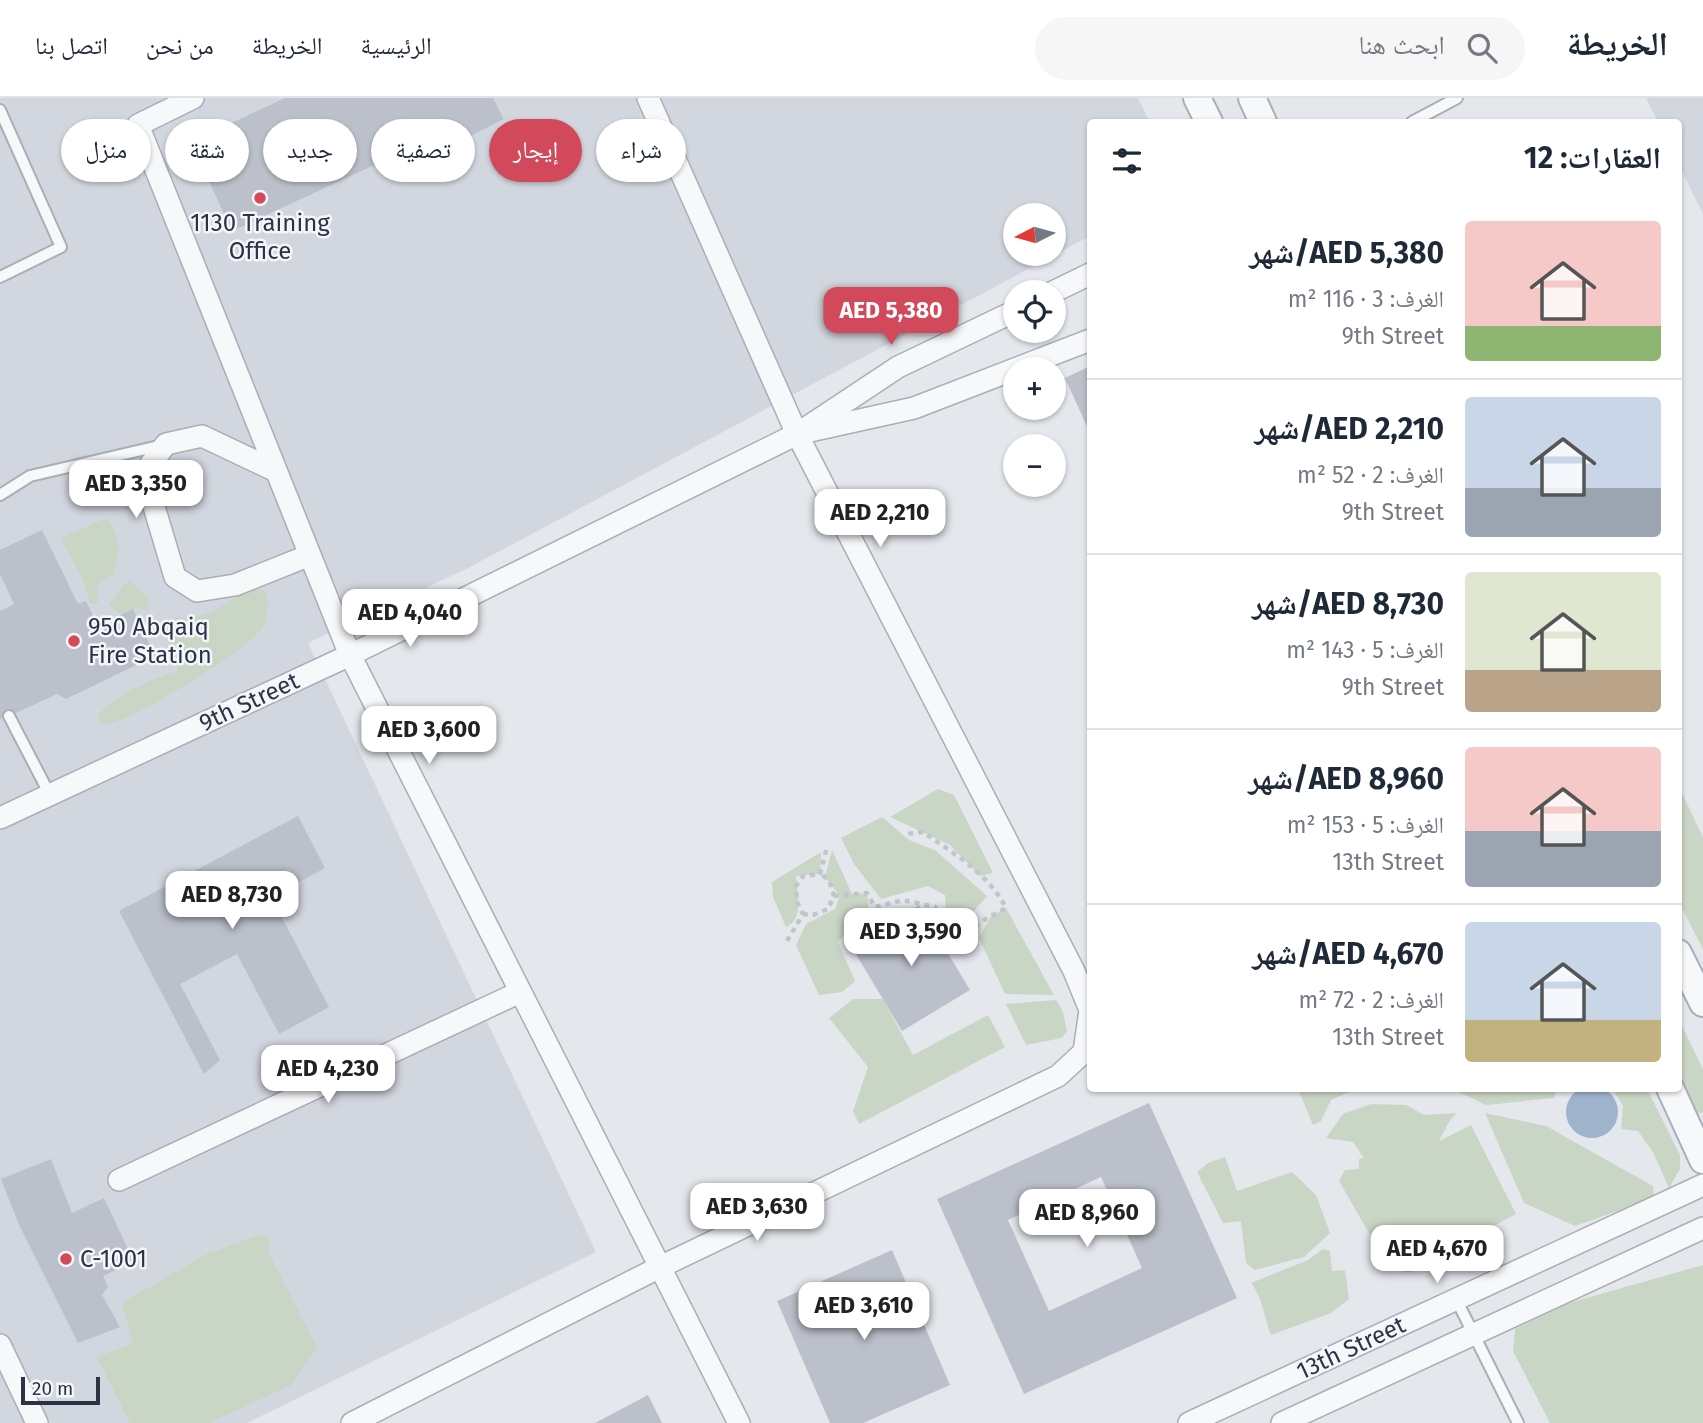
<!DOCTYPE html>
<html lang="ar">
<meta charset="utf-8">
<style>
:root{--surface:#fff;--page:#f6f6f7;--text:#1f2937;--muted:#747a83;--line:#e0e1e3;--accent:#d1495b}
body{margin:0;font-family:"Fira Sans","Noto Naskh Arabic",sans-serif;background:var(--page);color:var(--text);direction:rtl;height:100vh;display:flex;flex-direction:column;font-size:26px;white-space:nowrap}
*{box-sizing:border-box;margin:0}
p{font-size:23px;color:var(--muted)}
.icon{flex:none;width:38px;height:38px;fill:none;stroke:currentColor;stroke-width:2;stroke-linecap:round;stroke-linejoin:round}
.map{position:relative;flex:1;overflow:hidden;direction:ltr}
.side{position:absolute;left:1087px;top:21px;width:595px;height:973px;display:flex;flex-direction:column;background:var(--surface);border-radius:7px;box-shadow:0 2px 5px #0004;direction:rtl}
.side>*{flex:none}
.top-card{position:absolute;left:21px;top:21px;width:665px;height:63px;direction:rtl;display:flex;gap:14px}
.needle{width:46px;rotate:264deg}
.tools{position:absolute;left:1003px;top:105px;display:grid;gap:14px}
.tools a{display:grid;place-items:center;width:63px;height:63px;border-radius:50%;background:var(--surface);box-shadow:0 2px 5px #0004;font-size:35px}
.scale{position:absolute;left:21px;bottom:18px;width:79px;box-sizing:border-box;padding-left:7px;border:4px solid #2b3445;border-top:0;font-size:19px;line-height:24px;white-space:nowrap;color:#2b3445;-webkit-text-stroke:5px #f4f6f9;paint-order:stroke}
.price{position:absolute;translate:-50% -60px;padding:0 16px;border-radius:14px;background:#fff;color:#222;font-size:23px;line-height:46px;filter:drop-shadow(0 2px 4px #0008)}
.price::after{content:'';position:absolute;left:50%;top:42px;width:21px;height:16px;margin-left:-10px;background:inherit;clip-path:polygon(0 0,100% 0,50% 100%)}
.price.active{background:var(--accent);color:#fff}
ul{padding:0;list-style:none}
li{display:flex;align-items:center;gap:21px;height:175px;padding:0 21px}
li+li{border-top:2px solid var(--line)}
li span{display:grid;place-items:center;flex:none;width:196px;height:140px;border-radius:7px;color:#555}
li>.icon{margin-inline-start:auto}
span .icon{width:84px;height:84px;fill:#fffc;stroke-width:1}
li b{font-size:30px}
h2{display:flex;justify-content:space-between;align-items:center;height:84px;padding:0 21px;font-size:30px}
.chip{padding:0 24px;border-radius:32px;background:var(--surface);box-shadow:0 2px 5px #0004;font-size:24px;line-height:63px}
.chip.active{background:var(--accent);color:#fff}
header{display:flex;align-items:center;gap:42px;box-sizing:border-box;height:98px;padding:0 35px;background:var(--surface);border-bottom:2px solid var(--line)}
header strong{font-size:33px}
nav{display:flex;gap:38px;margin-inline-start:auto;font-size:24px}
.search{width:490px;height:63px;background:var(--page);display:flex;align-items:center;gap:18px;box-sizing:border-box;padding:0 24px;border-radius:38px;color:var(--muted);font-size:26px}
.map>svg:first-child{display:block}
.built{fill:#d2d6de;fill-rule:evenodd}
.green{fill:#c9d6c5}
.water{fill:#9fb4cc}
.building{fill:#bbc0ca;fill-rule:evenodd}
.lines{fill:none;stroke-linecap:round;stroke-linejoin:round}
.service-casing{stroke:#a9aeb7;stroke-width:14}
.minor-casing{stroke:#a9aeb7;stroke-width:24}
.tertiary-casing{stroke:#a9aeb7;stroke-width:30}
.path{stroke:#c2c5cb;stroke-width:4.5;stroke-dasharray:5 5;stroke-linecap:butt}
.service{stroke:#f7f8fa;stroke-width:10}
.minor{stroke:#f7f8fa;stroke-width:21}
.tertiary{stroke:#f7f8fa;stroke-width:26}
.poi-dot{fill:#d1495b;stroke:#f4f6f9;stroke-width:2.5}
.labels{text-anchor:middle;stroke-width:5;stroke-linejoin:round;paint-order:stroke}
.poi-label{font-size:24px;fill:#2b3445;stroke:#f4f6f9;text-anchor:start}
.street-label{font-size:24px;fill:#2b3445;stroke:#f4f6f9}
</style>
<header>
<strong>الخريطة</strong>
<div class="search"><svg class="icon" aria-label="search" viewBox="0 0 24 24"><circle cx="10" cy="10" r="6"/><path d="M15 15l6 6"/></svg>ابحث هنا</div>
<nav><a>الرئيسية</a><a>الخريطة</a><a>من نحن</a><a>اتصل بنا</a></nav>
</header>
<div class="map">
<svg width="1703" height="1325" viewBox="0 0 1703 1325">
<rect width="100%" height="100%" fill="#e4e7ec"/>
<path class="built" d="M 0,0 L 1138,0 L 1150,24 L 1090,24 L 1090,138 L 468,470 L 308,545 L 596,1154 L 247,1325 L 0,1325 ZM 1015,117 L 1054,117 L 1054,156 L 1015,156 Z
M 1646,0 L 1703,0 L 1703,116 L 1678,65 L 1678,24 L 1658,24 Z"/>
<path class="green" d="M 106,420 C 121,437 121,456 113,477 L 97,486 L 98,505 L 90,506 L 85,487 L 61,440 Z
M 131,483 L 148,500 L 149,514 L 139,510 L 121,517 L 109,506 L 125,485 Z
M 257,490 L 267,496 C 268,512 269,524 257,536 C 239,556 123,631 100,626 L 97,618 C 116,597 151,581 178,573 L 174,554 L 160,530 L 177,519 C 205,525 231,499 257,490 Z
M 1678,687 L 1703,739 L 1703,851 L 1678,803 Z
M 938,691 L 954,697 L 993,775 L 980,778 L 950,747 L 890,719 Z
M 882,719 L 909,742 L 935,752 L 987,798 L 959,830 L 946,818 L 945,797 L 928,788 L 881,801 L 854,766 L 841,740 Z
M 832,752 L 852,796 L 867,795 L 869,811 L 838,844 L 855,883 L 842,894 L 819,897 L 796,847 L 806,826 L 835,811 L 840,798 L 825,779 Z
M 821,754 L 820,776 L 796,778 C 797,795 805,820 786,829 L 773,799 L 772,784 Z
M 1006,810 L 1054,897 L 1005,896 L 979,840 L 991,818 Z
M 853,901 L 883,901 L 913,957 L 988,917 L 1005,949 L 859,1026 L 853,1013 L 868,969 L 829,920 Z
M 1056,902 L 1063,914 L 1067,933 L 1062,940 L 1026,947 L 1006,906 Z
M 1678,920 L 1703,971 L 1703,1015 L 1695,1014 L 1678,979 Z
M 1298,991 L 1380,990 L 1380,991 L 1347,995 L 1331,1002 L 1321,1023 L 1313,1027 Z
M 1452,991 L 1556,990 L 1556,991 L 1554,1000 L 1486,1007 Z
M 1613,991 L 1647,991 L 1680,1057 L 1680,1071 L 1669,1090 L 1653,1054 L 1638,1033 L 1621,1031 L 1623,1008 Z
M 1371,1006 L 1406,1007 L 1424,1017 L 1457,1015 L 1450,1022 L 1439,1043 L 1471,1027 L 1516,1116 L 1455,1148 L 1441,1136 L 1415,1148 L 1424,1168 L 1408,1175 L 1378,1163 L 1377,1149 L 1339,1083 L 1345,1072 L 1359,1071 L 1359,1061 L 1364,1060 L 1353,1044 L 1326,1040 L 1343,1016 Z
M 1485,1015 L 1546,1028 L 1653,1088 L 1654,1100 L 1575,1128 L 1524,1105 Z
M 1225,1059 L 1237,1093 L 1292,1074 L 1316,1097 L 1330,1135 L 1304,1159 L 1255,1172 L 1246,1165 L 1241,1123 L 1223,1125 L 1197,1074 L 1208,1065 Z
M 259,1137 L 269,1140 L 268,1153 L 317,1250 L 291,1287 L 209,1325 L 130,1325 L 97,1259 L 133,1245 L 122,1205 L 205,1157 Z
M 1323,1151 L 1330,1153 L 1332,1173 L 1345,1172 L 1349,1201 L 1331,1215 L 1271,1237 C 1263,1216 1264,1203 1251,1185 L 1308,1162 Z
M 1703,1167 L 1703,1325 L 1550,1325 L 1513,1253 L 1515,1231 L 1569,1205 Z"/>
<path class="water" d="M1566 1014a26 26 0 1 1 52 0a26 26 0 1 1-52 0Z"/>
<path class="building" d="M 285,0 L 493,0 L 504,21 L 460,43 L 462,47 L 438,59 L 433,54 L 392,75 L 385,62 L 232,133 L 191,44 Z
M 1090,268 L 1090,335 L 1065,280 Z
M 42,432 L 78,506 L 86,503 L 98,528 L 133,511 L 155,558 L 66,601 L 57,596 L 16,615 L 6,611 L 0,622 L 0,513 L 14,506 L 0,476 L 0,452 Z
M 298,718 L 325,770 L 271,799 L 329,909 L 279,936 L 237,856 L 180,886 L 220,962 L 204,976 L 119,813 Z
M 919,807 L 970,892 L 902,933 L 851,848 Z
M 1149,1005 L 1237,1200 L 1024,1296 L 937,1101 ZM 1101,1079 L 1142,1170 L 1049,1213 L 1008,1122 Z
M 51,1061 L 72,1115 L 104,1100 L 134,1164 L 103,1178 L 108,1189 L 102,1197 L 120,1229 L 78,1245 L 19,1127 L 1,1081 Z
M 892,1152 L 950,1287 L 863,1325 L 830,1325 L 777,1203 Z
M 648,1297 L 662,1325 L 595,1325 Z"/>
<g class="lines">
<g class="service-casing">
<path id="service" d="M 0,12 L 61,149 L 0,179
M 1412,24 L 1457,0
M 0,397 L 30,378 L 163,347
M 9,618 L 50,697
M 1456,1201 L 1518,1325"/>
</g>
<g class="minor-casing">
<path id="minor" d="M 193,0 L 138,27 L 350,557 L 739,1325
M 648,0 L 797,336 L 1074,873 L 1090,912
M 1053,194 L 1090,176
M 810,333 L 914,310 L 1090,242
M 276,373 L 202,338 L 166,346 L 144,375 L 175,479 L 197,493 L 235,487 L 310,457
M 0,720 L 350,557 L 797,336 L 898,269 L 1015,213
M 119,1082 L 520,894
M 0,1247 L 37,1325
M 352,1325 L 660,1169 L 1058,978 L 1084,954 L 1090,912
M 1189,1325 L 1703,1087
M 1282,1325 L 1703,1130"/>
</g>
<g class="tertiary-casing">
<path id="tertiary" d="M 1197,0 L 1209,24
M 1252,0 L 1263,24
M 1678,855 L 1703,905
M 1670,990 L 1703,1062"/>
</g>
<path class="path" d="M 834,798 L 867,795 L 875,809 L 903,802 L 935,809 L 953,839 L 1006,810 C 989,776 953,755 923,734 L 907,736
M 803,816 L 813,817 L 828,811 L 834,798 L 829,782 L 820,776
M 787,843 L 803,816 L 797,804 L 796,788 L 803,778 L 820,776 L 827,749"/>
<use href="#service" class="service"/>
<use href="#minor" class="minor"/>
<use href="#tertiary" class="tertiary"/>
</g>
<g class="poi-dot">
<circle cx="260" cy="100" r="7"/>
<circle cx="74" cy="543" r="7"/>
<circle cx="66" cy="1161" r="7"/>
</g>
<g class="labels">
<g class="poi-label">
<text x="260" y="133" text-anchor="middle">1130 Training<tspan x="260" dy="28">Office</tspan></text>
<text x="88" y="537">950 Abqaiq<tspan x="88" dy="28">Fire Station</tspan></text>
<text x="80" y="1169">C-1001</text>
</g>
<g class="street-label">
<text transform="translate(249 604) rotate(-25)" y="8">9th Street</text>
<text transform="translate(1351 1250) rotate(-25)" y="8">13th Street</text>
</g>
</g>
</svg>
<div class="tools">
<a><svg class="needle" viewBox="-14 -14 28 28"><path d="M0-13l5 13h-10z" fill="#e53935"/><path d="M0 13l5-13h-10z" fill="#747a83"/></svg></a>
<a><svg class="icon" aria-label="locate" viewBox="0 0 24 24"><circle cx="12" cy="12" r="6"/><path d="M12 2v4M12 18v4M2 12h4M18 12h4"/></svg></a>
<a>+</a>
<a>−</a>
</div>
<div class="scale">20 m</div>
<b class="price active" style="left:891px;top:249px">AED 5,380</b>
<b class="price" style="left:136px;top:422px">AED 3,350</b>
<b class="price" style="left:880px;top:451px">AED 2,210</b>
<b class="price" style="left:410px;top:551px">AED 4,040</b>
<b class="price" style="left:429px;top:668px">AED 3,600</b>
<b class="price" style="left:232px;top:833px">AED 8,730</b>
<b class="price" style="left:911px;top:870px">AED 3,590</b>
<b class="price" style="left:328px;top:1007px">AED 4,230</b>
<b class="price" style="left:757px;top:1145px">AED 3,630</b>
<b class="price" style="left:1087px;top:1151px">AED 8,960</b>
<b class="price" style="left:1437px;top:1187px">AED 4,670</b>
<b class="price" style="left:864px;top:1244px">AED 3,610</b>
<div class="top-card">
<a class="chip">شراء</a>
<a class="chip active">إيجار</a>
<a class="chip">تصفية</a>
<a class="chip">جديد</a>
<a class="chip">شقة</a>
<a class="chip">منزل</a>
</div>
<section class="side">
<h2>العقارات: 12<svg class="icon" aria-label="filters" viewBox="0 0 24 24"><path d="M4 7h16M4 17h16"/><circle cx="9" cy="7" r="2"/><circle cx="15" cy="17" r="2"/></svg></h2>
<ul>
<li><span style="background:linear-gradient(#f6c9c9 75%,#8fb573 0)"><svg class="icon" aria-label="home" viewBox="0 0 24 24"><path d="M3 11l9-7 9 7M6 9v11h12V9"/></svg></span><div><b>AED 5,380/شهر</b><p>الغرف: 3 · 116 m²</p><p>9th Street</p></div></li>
<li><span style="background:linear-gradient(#c9d6e8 65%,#9aa5b1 0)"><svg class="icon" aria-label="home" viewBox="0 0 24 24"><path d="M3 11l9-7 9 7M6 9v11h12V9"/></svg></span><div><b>AED 2,210/شهر</b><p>الغرف: 2 · 52 m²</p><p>9th Street</p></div></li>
<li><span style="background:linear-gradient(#dfe7d0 70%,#b9a48a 0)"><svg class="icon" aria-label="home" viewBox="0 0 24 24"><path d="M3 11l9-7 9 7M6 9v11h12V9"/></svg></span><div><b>AED 8,730/شهر</b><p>الغرف: 5 · 143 m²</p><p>9th Street</p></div></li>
<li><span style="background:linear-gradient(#f6c9c9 60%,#9aa5b1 0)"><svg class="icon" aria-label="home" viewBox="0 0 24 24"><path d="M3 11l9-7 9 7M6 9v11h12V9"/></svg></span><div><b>AED 8,960/شهر</b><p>الغرف: 5 · 153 m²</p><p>13th Street</p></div></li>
<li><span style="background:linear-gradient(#c9d6e8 70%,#c2b280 0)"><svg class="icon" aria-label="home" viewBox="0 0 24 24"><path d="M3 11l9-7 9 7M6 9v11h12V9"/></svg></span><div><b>AED 4,670/شهر</b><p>الغرف: 2 · 72 m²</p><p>13th Street</p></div></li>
</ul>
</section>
</div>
